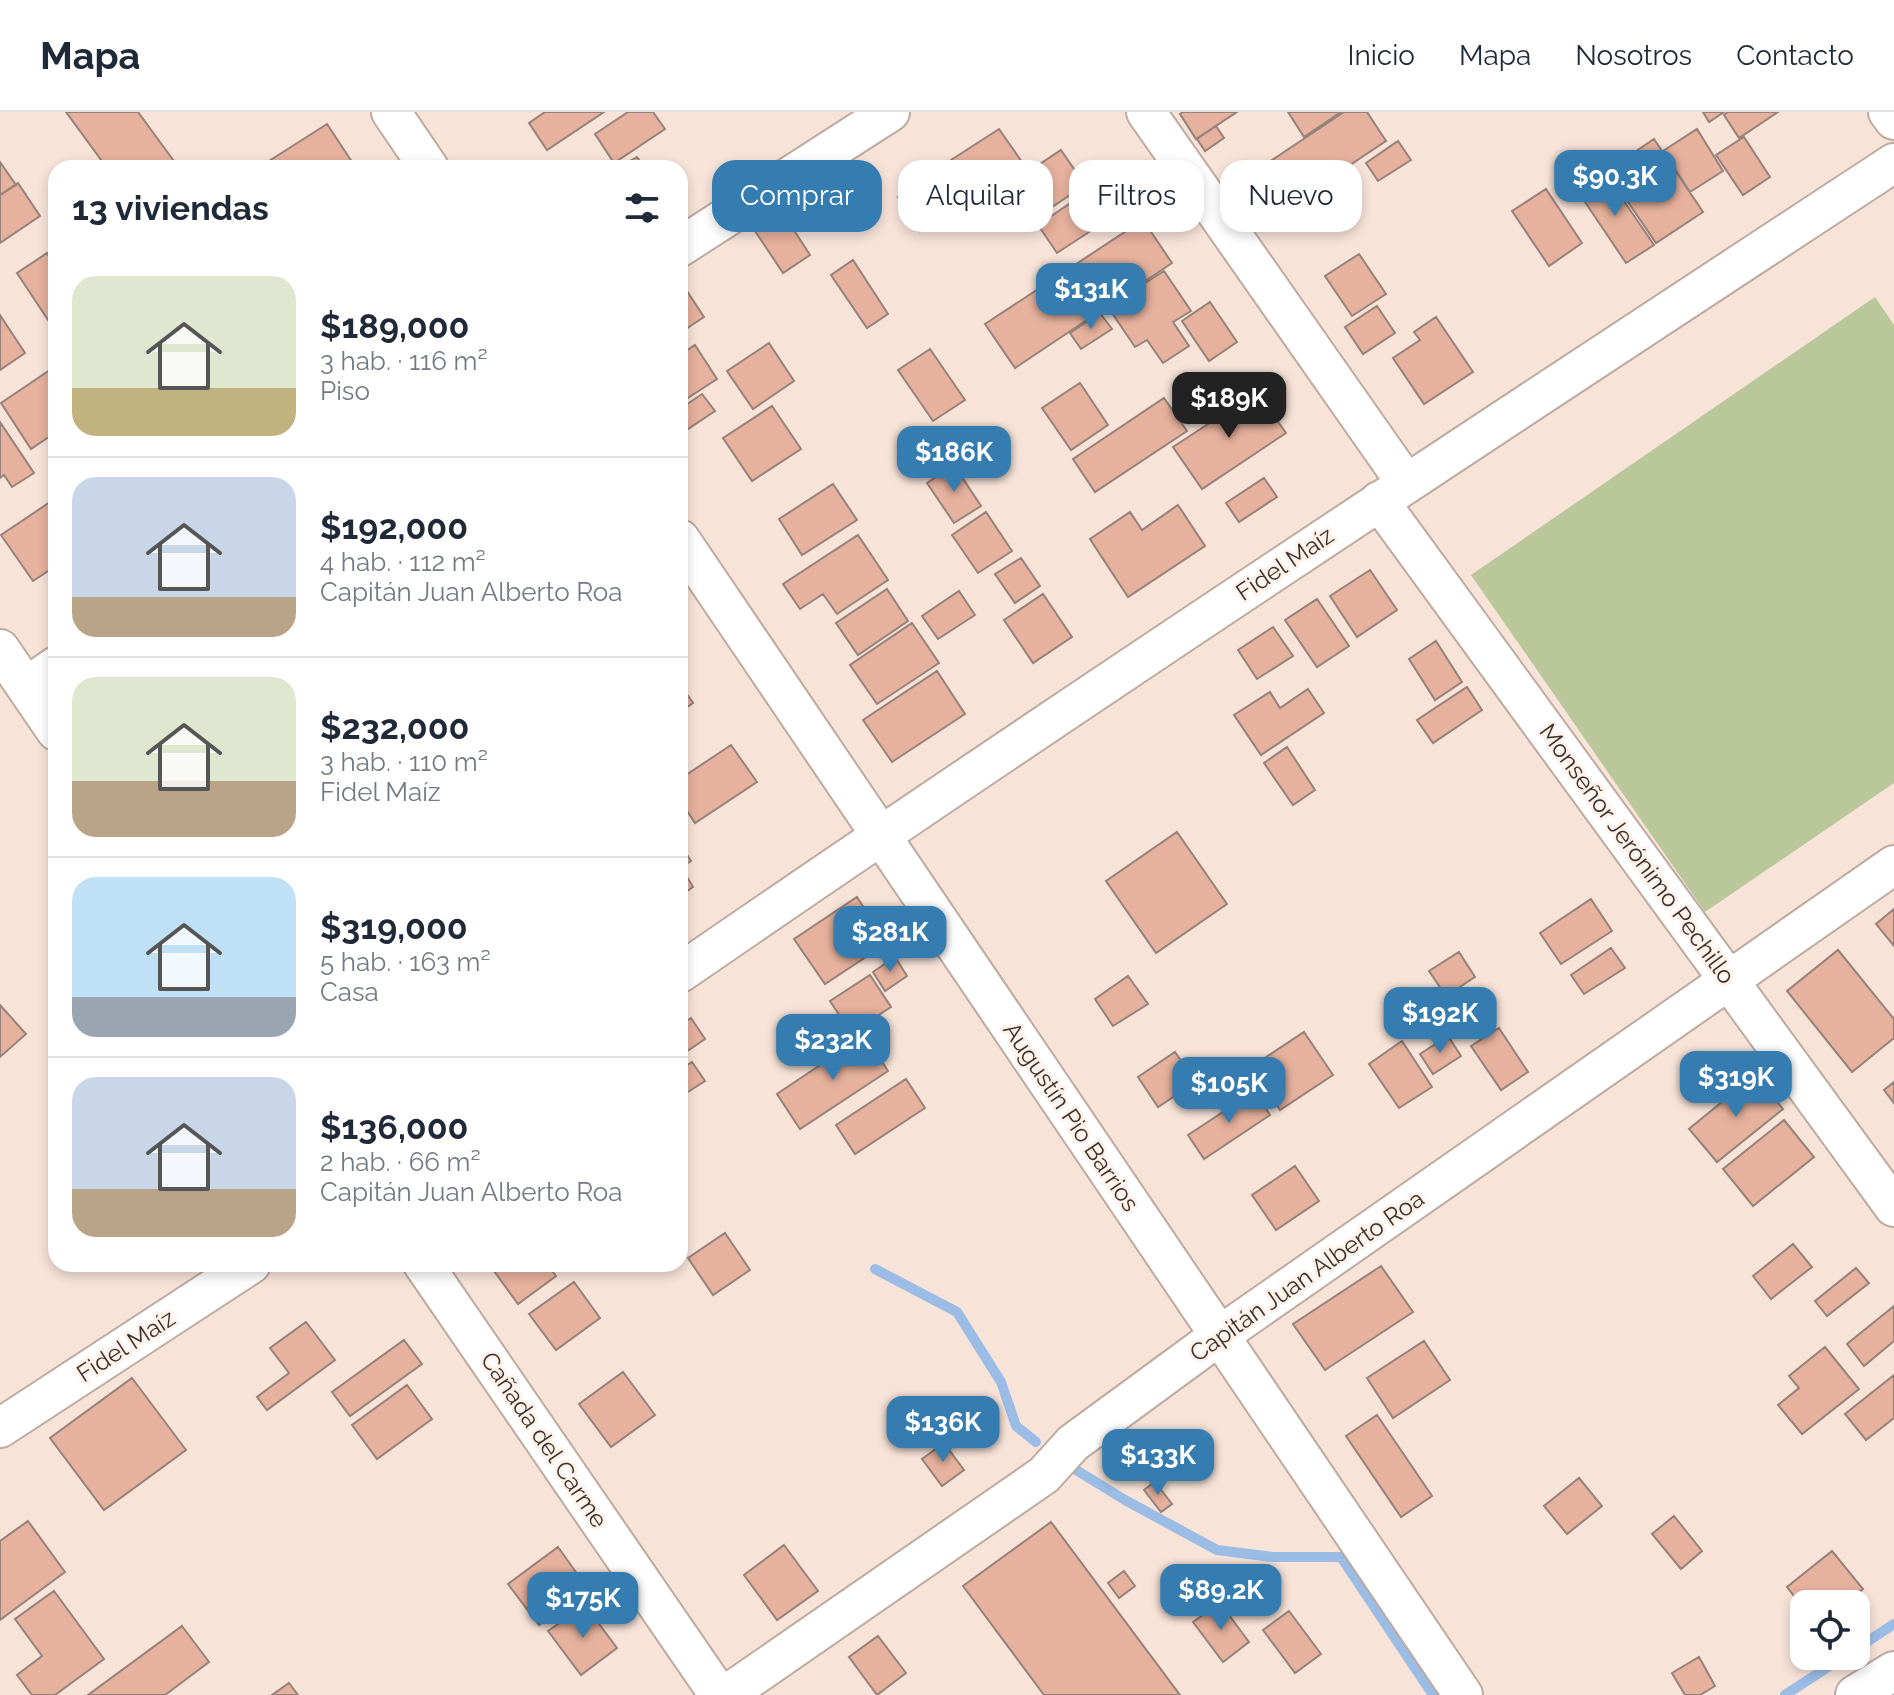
<!DOCTYPE html>
<html lang="es">
<meta charset="utf-8">
<style>
:root{--surface:#fff;--page:#f6f6f7;--text:#1f2937;--muted:#747a83;--line:#e0e1e3;--accent:#357db1}
body{margin:0;font-family:Raleway,sans-serif;background:var(--page);color:var(--text);height:100vh;display:flex;flex-direction:column;font-size:30px;white-space:nowrap}
*{box-sizing:border-box;margin:0}
p{font-size:26px;color:var(--muted)}
.icon{flex:none;width:44px;height:44px;fill:none;stroke:currentColor;stroke-width:2;stroke-linecap:round;stroke-linejoin:round}
.map{position:relative;flex:1;overflow:hidden}
.side{position:absolute;left:48px;top:48px;width:640px;height:1112px;display:flex;flex-direction:column;background:var(--surface);border-radius:24px;box-shadow:0 4px 12px #0003}
.side>*{flex:none}
.banner{position:absolute;left:712px;top:48px;width:760px;height:72px;display:flex;gap:16px}
.fabs{position:absolute;left:1790px;top:1478px;display:grid;gap:16px}
.fabs a{display:grid;place-items:center;width:80px;height:80px;border-radius:16px;background:var(--surface);box-shadow:0 4px 12px #0003;font-size:40px}
.price{position:absolute;translate:-50% -68px;padding:0 18px;border-radius:16px;background:var(--accent);color:#fff;font-size:26px;line-height:52px;filter:drop-shadow(0 2px 4px #0008)}
.price::after{content:'';position:absolute;left:50%;top:48px;width:24px;height:18px;margin-left:-12px;background:inherit;clip-path:polygon(0 0,100% 0,50% 100%)}
.price.selected{background:#222;color:#fff}
ul{padding:0;list-style:none}
li{display:flex;align-items:center;gap:24px;height:200px;padding:0 24px}
li+li{border-top:2px solid var(--line)}
li span{display:grid;place-items:center;flex:none;width:224px;height:160px;border-radius:24px;color:#555}
li>.icon{margin-inline-start:auto}
span .icon{width:96px;height:96px;fill:#fffc;stroke-width:1}
li b{font-size:34px}
h2{display:flex;justify-content:space-between;align-items:center;height:96px;padding:0 24px;font-size:34px}
.pill{padding:0 28px;border-radius:24px;background:var(--surface);box-shadow:0 4px 12px #0003;font-size:28px;line-height:72px}
.pill.selected{background:var(--accent);color:#fff}
header{display:flex;align-items:center;gap:48px;box-sizing:border-box;height:112px;padding:0 40px;background:var(--surface);border-bottom:2px solid var(--line)}
header strong{font-size:38px}
nav{display:flex;gap:44px;margin-inline-start:auto;font-size:28px}
.map>svg:first-child{display:block}
.green{fill:#b9c79a}
.lines{fill:none;stroke-linecap:round;stroke-linejoin:round}
.stream{stroke:#9abce5;stroke-width:10}
.building{fill:#e6b19d;stroke:#96827b;stroke-width:2}
.minor-casing{stroke:#bdaaa0;stroke-width:42}
.minor{stroke:#fff;stroke-width:38}
.labels{text-anchor:middle;stroke-width:6;stroke-linejoin:round;paint-order:stroke}
.street-label{font-size:24px;fill:#39312d;stroke:#fef2eb}
</style>
<header>
<strong>Mapa</strong>
<nav><a>Inicio</a><a>Mapa</a><a>Nosotros</a><a>Contacto</a></nav>
</header>
<div class="map">
<svg width="1894" height="1583" viewBox="0 0 1894 1583">
<rect width="100%" height="100%" fill="#f7e3d8"/>
<path class="green" d="M 1875,185 L 1894,213 L 1894,671 L 1705,800 L 1471,463 Z"/>
<g class="lines">
<path class="stream" d="M 875,1157 L 957,1200 L 1001,1270 L 1016,1314 L 1036,1330
M 1068,1353 L 1125,1388 L 1217,1438 L 1273,1445 L 1341,1445 L 1433,1583
M 1856,1537 L 1894,1512
M 1785,1583 L 1845,1544"/>
</g>
<path class="building" d="M 66,0 L 138,0 L 179,56 L 107,56 Z
M 545,0 L 604,0 L 547,38 L 529,11 Z
M 628,0 L 653,0 L 665,17 L 614,51 L 595,22 Z
M 1183,0 L 1237,0 L 1196,27 L 1180,2 Z
M 1288,0 L 1341,0 L 1304,25 Z
M 1344,0 L 1367,0 L 1386,29 L 1278,101 L 1251,62 Z
M 1703,0 L 1724,0 L 1709,10 Z
M 1728,0 L 1778,0 L 1739,26 L 1724,3 Z
M 327,12 L 356,56 L 258,56 Z
M 1216,14 L 1224,26 L 1205,39 L 1197,27 Z
M 999,17 L 1022,50 L 974,83 L 951,48 Z
M 1697,17 L 1723,59 L 1690,80 L 1663,39 Z
M 1744,25 L 1770,65 L 1743,83 L 1716,43 Z
M 1654,27 L 1703,100 L 1656,131 L 1607,59 Z
M 1398,29 L 1411,48 L 1378,69 L 1366,51 Z
M 1061,38 L 1085,73 L 1046,99 L 1022,64 Z
M 637,45 L 645,56 L 632,56 L 628,50 Z
M 0,50 L 16,73 L 0,83 Z
M 1604,60 L 1654,133 L 1626,151 L 1577,78 Z
M 1112,63 L 1132,92 L 1057,141 L 1038,113 Z
M 927,66 L 949,99 L 920,119 L 898,85 Z
M 18,71 L 40,104 L 0,131 L 0,83 Z
M 1546,77 L 1582,131 L 1549,154 L 1512,99 Z
M 777,92 L 810,143 L 783,161 L 749,110 Z
M 1143,108 L 1172,151 L 1015,256 L 985,212 Z
M 47,141 L 56,155 L 56,220 L 17,161 Z
M 1359,142 L 1386,182 L 1352,204 L 1325,164 Z
M 853,148 L 888,202 L 867,216 L 831,163 Z
M 1164,159 L 1191,199 L 1173,210 L 1189,234 L 1163,251 L 1147,228 L 1135,235 L 1108,195 Z
M 681,170 L 704,205 L 680,221 L 680,171 Z
M 1210,190 L 1237,230 L 1209,249 L 1182,209 Z
M 1377,194 L 1395,221 L 1363,242 L 1345,215 Z
M 1100,201 L 1112,217 L 1081,237 L 1070,221 Z
M 0,203 L 25,241 L 0,258 Z
M 1436,205 L 1473,260 L 1424,292 L 1393,246 L 1420,228 L 1414,220 Z
M 769,231 L 794,269 L 753,297 L 727,259 Z
M 695,233 L 717,267 L 683,289 L 680,284 L 680,243 Z
M 930,237 L 965,288 L 933,309 L 898,258 Z
M 50,258 L 56,267 L 56,320 L 31,337 L 1,291 Z
M 1080,271 L 1108,313 L 1071,338 L 1042,296 Z
M 1257,280 L 1286,321 L 1202,377 L 1173,335 Z
M 702,282 L 715,299 L 685,319 L 680,311 L 680,297 Z
M 1164,286 L 1187,319 L 1095,380 L 1073,347 Z
M 772,294 L 801,337 L 752,369 L 723,326 Z
M 0,310 L 34,361 L 12,375 L 4,363 L 0,366 Z
M 954,353 L 981,394 L 954,411 L 927,371 Z
M 1264,366 L 1277,385 L 1239,410 L 1226,391 Z
M 833,372 L 857,408 L 802,443 L 779,407 Z
M 56,386 L 56,454 L 33,469 L 1,423 Z
M 1178,393 L 1205,434 L 1128,485 L 1090,427 L 1130,400 L 1142,418 Z
M 986,400 L 1012,439 L 978,461 L 952,423 Z
M 858,423 L 888,468 L 837,502 L 823,482 L 800,497 L 783,472 Z
M 1021,446 L 1040,474 L 1015,491 L 995,462 Z
M 1370,458 L 1397,498 L 1357,525 L 1330,484 Z
M 887,477 L 908,509 L 858,543 L 836,511 Z
M 959,479 L 975,503 L 938,527 L 922,504 Z
M 1043,482 L 1072,525 L 1033,551 L 1004,508 Z
M 1317,487 L 1349,534 L 1317,555 L 1285,508 Z
M 912,511 L 939,551 L 877,592 L 850,553 Z
M 1273,515 L 1293,544 L 1257,567 L 1238,538 Z
M 1436,529 L 1462,570 L 1435,588 L 1409,547 Z
M 937,559 L 965,602 L 892,650 L 863,608 Z
M 680,572 L 693,591 L 680,600 Z
M 1467,575 L 1482,598 L 1433,631 L 1417,608 Z
M 1308,577 L 1324,601 L 1261,643 L 1234,603 L 1270,580 L 1280,596 Z
M 731,633 L 757,670 L 695,711 L 680,688 L 680,667 Z
M 1287,635 L 1315,678 L 1293,693 L 1264,651 Z
M 1177,720 L 1227,792 L 1156,841 L 1106,769 Z
M 680,732 L 691,749 L 680,756 Z
M 683,758 L 693,775 L 680,784 L 680,760 Z
M 857,785 L 887,831 L 825,872 L 794,827 Z
M 1591,787 L 1612,819 L 1561,852 L 1540,821 Z
M 1894,797 L 1894,834 L 1876,812 Z
M 1611,836 L 1625,856 L 1584,882 L 1571,863 Z
M 1838,838 L 1894,907 L 1894,926 L 1852,960 L 1787,879 Z
M 1459,840 L 1475,865 L 1446,884 L 1429,859 Z
M 895,845 L 907,864 L 885,879 L 873,860 Z
M 870,863 L 891,895 L 851,921 L 830,889 Z
M 1128,864 L 1148,892 L 1113,914 L 1095,887 Z
M 0,893 L 26,922 L 0,945 Z
M 691,906 L 705,927 L 680,944 L 680,913 Z
M 1499,916 L 1528,960 L 1501,978 L 1471,934 Z
M 1304,920 L 1333,963 L 1280,998 L 1251,955 Z
M 865,923 L 888,959 L 800,1017 L 777,982 Z
M 1448,924 L 1461,944 L 1433,962 L 1420,942 Z
M 1402,929 L 1432,975 L 1399,996 L 1369,952 Z
M 1175,940 L 1196,970 L 1158,995 L 1138,965 Z
M 692,950 L 705,969 L 680,985 L 680,958 Z
M 1755,963 L 1783,997 L 1717,1050 L 1689,1017 Z
M 906,967 L 925,996 L 855,1042 L 836,1013 Z
M 1894,970 L 1894,991 L 1884,978 Z
M 1255,979 L 1270,1003 L 1204,1047 L 1188,1023 Z
M 1784,1008 L 1814,1045 L 1753,1094 L 1723,1057 Z
M 1295,1054 L 1319,1089 L 1276,1118 L 1252,1083 Z
M 725,1121 L 750,1158 L 713,1183 L 688,1146 Z
M 1793,1132 L 1812,1155 L 1771,1187 L 1753,1164 Z
M 504,1152 L 547,1152 L 556,1164 L 518,1192 L 494,1159 Z
M 1381,1154 L 1413,1200 L 1325,1258 L 1293,1212 Z
M 1856,1156 L 1869,1171 L 1827,1204 L 1815,1189 Z
M 574,1170 L 600,1206 L 556,1238 L 529,1202 Z
M 1894,1194 L 1894,1229 L 1864,1254 L 1847,1232 Z
M 306,1210 L 335,1248 L 267,1298 L 257,1285 L 289,1261 L 270,1236 Z
M 404,1228 L 422,1252 L 350,1304 L 332,1280 Z
M 1424,1229 L 1450,1268 L 1393,1306 L 1367,1266 Z
M 1825,1235 L 1859,1277 L 1802,1322 L 1778,1293 L 1799,1276 L 1789,1264 Z
M 623,1260 L 655,1303 L 611,1335 L 579,1292 Z
M 1894,1263 L 1894,1306 L 1866,1328 L 1845,1302 Z
M 132,1266 L 186,1338 L 104,1398 L 50,1326 Z
M 407,1273 L 432,1307 L 377,1347 L 352,1313 Z
M 1377,1303 L 1432,1384 L 1401,1405 L 1346,1324 Z
M 944,1331 L 964,1358 L 942,1374 L 922,1347 Z
M 1579,1366 L 1602,1394 L 1567,1422 L 1544,1394 Z
M 1155,1370 L 1172,1392 L 1161,1400 L 1144,1378 Z
M 1674,1404 L 1702,1439 L 1681,1457 L 1652,1422 Z
M 28,1409 L 65,1460 L 0,1508 L 0,1429 Z
M 1051,1410 L 1180,1583 L 1044,1583 L 963,1474 Z
M 784,1433 L 818,1479 L 777,1508 L 744,1463 Z
M 558,1435 L 588,1477 L 539,1513 L 508,1472 Z
M 1832,1439 L 1863,1477 L 1844,1492 L 1832,1492 L 1823,1482 L 1810,1492 L 1804,1492 L 1804,1497 L 1787,1475 Z
M 1124,1459 L 1135,1474 L 1119,1486 L 1108,1471 Z
M 54,1479 L 104,1547 L 55,1583 L 32,1583 L 17,1563 L 42,1544 L 15,1507 Z
M 1220,1491 L 1249,1530 L 1223,1550 L 1193,1510 Z
M 585,1493 L 617,1536 L 581,1563 L 548,1519 Z
M 1289,1499 L 1321,1542 L 1295,1561 L 1263,1518 Z
M 182,1514 L 209,1550 L 165,1583 L 88,1583 Z
M 878,1524 L 906,1561 L 877,1583 L 849,1545 Z
M 1699,1545 L 1715,1574 L 1700,1583 L 1685,1583 L 1672,1561 Z
M 289,1571 L 298,1583 L 272,1583 Z"/>
<g class="lines">
<g class="minor-casing">
<path id="minor" d="M 391,0 L 429,56
M 1146,0 L 1406,371
M 1888,0 L 1894,8
M 680,135 L 890,0
M 1379,389 L 1894,1095
M 680,427 L 1463,1583
M 0,537 L 56,619
M 26,575 L 56,554
M 680,861 C 1081,585 1487,318 1894,51
M 423,1152 L 719,1583
M 0,1316 L 251,1152
M 726,1583 L 1044,1363 L 1073,1331 L 1219,1224 L 1894,753
M 1855,1583 L 1894,1559"/>
</g>
<use href="#minor" class="minor"/>
</g>
<g class="labels">
<g class="street-label">
<text transform="translate(1285 452) rotate(-34)" y="8">Fidel Maíz</text>
<text transform="translate(1637 742) rotate(54)" y="8">Monseñor Jerónimo Pechillo</text>
<text transform="translate(1071 1005) rotate(56)" y="8">Augustín Pio Barrios</text>
<text transform="translate(1307 1164) rotate(-35)" y="8">Capitán Juan Alberto Roa</text>
<text transform="translate(126 1234) rotate(-33)" y="8">Fidel Maíz</text>
<text transform="translate(544 1328) rotate(56)" y="8">Cañada del Carme</text>
</g>
</g>
</svg>
<div class="fabs">
<a><svg class="icon" aria-label="locate" viewBox="0 0 24 24"><circle cx="12" cy="12" r="6"/><path d="M12 2v4M12 18v4M2 12h4M18 12h4"/></svg></a>
</div>
<b class="price" style="left:1615px;top:106px">$90.3K</b>
<b class="price" style="left:1091px;top:219px">$131K</b>
<b class="price selected" style="left:1229px;top:328px">$189K</b>
<b class="price" style="left:954px;top:382px">$186K</b>
<b class="price" style="left:890px;top:862px">$281K</b>
<b class="price" style="left:1440px;top:943px">$192K</b>
<b class="price" style="left:833px;top:970px">$232K</b>
<b class="price" style="left:1736px;top:1007px">$319K</b>
<b class="price" style="left:1229px;top:1013px">$105K</b>
<b class="price" style="left:943px;top:1352px">$136K</b>
<b class="price" style="left:1158px;top:1385px">$133K</b>
<b class="price" style="left:1221px;top:1520px">$89.2K</b>
<b class="price" style="left:583px;top:1528px">$175K</b>
<div class="banner">
<a class="pill selected">Comprar</a>
<a class="pill">Alquilar</a>
<a class="pill">Filtros</a>
<a class="pill">Nuevo</a>
</div>
<section class="side">
<h2>13 viviendas<svg class="icon" aria-label="filters" viewBox="0 0 24 24"><path d="M4 7h16M4 17h16"/><circle cx="9" cy="7" r="2"/><circle cx="15" cy="17" r="2"/></svg></h2>
<ul>
<li><span style="background:linear-gradient(#dfe7d0 70%,#c2b280 0)"><svg class="icon" aria-label="home" viewBox="0 0 24 24"><path d="M3 11l9-7 9 7M6 9v11h12V9"/></svg></span><div><b>$189,000</b><p>3 hab. · 116 m²</p><p>Piso</p></div></li>
<li><span style="background:linear-gradient(#c9d6e8 75%,#b9a48a 0)"><svg class="icon" aria-label="home" viewBox="0 0 24 24"><path d="M3 11l9-7 9 7M6 9v11h12V9"/></svg></span><div><b>$192,000</b><p>4 hab. · 112 m²</p><p>Capitán Juan Alberto Roa</p></div></li>
<li><span style="background:linear-gradient(#dfe7d0 65%,#b9a48a 0)"><svg class="icon" aria-label="home" viewBox="0 0 24 24"><path d="M3 11l9-7 9 7M6 9v11h12V9"/></svg></span><div><b>$232,000</b><p>3 hab. · 110 m²</p><p>Fidel Maíz</p></div></li>
<li><span style="background:linear-gradient(#bfe0f5 75%,#9aa5b1 0)"><svg class="icon" aria-label="home" viewBox="0 0 24 24"><path d="M3 11l9-7 9 7M6 9v11h12V9"/></svg></span><div><b>$319,000</b><p>5 hab. · 163 m²</p><p>Casa</p></div></li>
<li><span style="background:linear-gradient(#c9d6e8 70%,#b9a48a 0)"><svg class="icon" aria-label="home" viewBox="0 0 24 24"><path d="M3 11l9-7 9 7M6 9v11h12V9"/></svg></span><div><b>$136,000</b><p>2 hab. · 66 m²</p><p>Capitán Juan Alberto Roa</p></div></li>
</ul>
</section>
</div>
